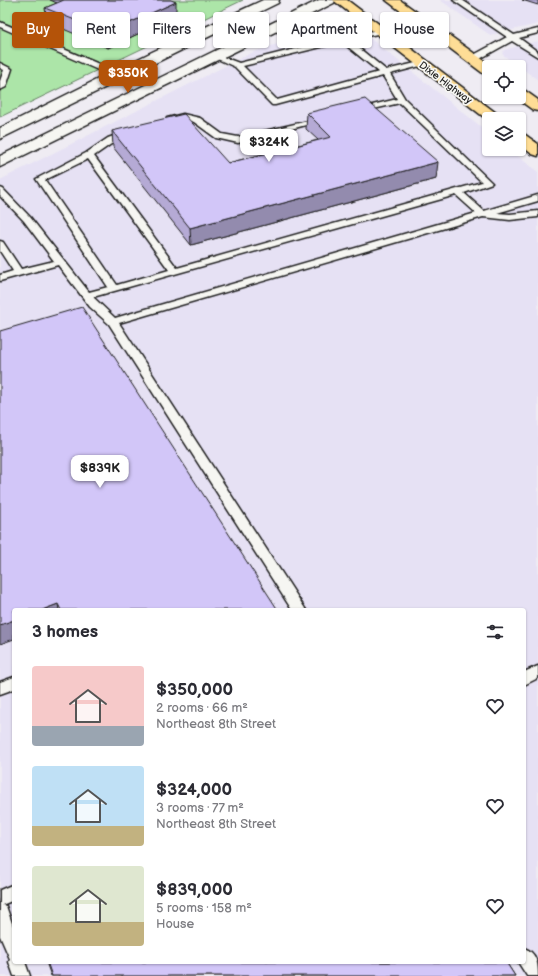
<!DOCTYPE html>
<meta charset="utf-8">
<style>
:root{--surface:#fff;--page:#f2f2f3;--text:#2b2b33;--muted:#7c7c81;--accent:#b45309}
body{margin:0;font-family:"Balsamiq Sans",sans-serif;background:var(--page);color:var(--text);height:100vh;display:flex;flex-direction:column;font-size:15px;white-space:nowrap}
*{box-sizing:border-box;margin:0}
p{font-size:13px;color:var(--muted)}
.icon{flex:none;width:22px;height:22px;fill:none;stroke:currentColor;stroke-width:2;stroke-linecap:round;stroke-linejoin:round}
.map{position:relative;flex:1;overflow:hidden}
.side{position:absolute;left:12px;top:608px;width:514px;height:356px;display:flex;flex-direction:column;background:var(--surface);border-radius:4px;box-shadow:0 1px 3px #0004}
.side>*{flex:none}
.guide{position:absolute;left:12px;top:12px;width:514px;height:36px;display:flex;gap:8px}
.fabs{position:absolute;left:482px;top:60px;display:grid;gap:8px}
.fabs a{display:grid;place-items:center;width:44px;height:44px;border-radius:4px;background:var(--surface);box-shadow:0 1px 3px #0004;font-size:20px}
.price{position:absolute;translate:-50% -34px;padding:0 9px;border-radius:8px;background:#fff;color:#222;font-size:13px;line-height:26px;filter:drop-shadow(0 1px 2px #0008)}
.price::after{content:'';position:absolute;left:50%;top:24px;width:12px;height:9px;margin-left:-6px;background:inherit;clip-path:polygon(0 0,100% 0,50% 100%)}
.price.on{background:var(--accent);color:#fff}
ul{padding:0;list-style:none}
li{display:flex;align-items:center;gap:12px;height:100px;padding:0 20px}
li span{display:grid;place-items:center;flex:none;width:112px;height:80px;border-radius:4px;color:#555}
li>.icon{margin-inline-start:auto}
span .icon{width:48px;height:48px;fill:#fffc;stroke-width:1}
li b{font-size:17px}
h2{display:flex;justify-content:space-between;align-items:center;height:48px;padding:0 20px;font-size:17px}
.pill{padding:0 14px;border-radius:4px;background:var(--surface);box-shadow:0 1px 3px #0004;font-size:14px;line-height:36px}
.pill.on{background:var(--accent);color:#fff}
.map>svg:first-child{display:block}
.built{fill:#e6e1f4;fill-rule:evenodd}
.green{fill:#ace5a8;stroke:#648062}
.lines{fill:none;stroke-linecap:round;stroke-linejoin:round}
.lane-casing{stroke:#1c1c1c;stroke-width:3}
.secondary-casing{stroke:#1c1c1c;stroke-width:3}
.highway-casing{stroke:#1c1c1c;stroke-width:3}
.lane{fill:#f6f6f2;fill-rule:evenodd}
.secondary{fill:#f6f6f2;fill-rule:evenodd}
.highway{fill:#fedd96;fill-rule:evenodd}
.wall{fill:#b5aad5;stroke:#1c1c1c}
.shaded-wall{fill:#938bae;stroke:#1c1c1c}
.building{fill:#d2c6f8;stroke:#1c1c1c}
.labels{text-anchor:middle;stroke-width:3.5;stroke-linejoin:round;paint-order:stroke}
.far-street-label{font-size:10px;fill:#1c1c1c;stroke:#f6f6f2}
</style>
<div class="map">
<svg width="538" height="976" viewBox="0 0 538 976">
<rect width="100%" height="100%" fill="#efecf3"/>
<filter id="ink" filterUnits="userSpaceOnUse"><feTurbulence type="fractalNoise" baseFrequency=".025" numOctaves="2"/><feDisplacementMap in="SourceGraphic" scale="8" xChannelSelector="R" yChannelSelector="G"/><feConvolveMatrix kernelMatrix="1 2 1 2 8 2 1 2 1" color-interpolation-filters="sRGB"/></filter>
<g filter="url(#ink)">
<path class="built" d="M 440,0 L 538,0 L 538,24 L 490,35 Z
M 347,20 L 489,133 L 489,149 L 509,149 L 538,172 L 538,976 L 0,976 L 0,180 L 251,53 ZM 14,610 L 524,610 L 524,962 L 14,962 Z
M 538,41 L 538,80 L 502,54 L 504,50 Z"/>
<path class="green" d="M 0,0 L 243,0 L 0,117 Z"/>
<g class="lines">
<g class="lane-casing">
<path id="lane" d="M 453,0 L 462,0 L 514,35 L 538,29 L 538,33 L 519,38 L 538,52 L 538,57 L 512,41 L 476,61 L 470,61 L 470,57 L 507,37 Z
M 0,22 L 120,73 L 121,75 L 114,77 L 0,27 Z
M 271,25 L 277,25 L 315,44 L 382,29 L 382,33 L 349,40 L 386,70 L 424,61 L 424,65 L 390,74 L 405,99 L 492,183 L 464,193 L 484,211 L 538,195 L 538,201 L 497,213 L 510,214 L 538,211 L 538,217 L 510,220 L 483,217 L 119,323 L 306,610 L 292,610 L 109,324 L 90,307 L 58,265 L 0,281 L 0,275 L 13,271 L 0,251 L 0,241 L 3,242 L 21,269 L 54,261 L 24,221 L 0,196 L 0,188 L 3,189 L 30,217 L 89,292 L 108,287 L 36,179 L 86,153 L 108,138 L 127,131 L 131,134 L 130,136 L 114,142 L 94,156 L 177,268 L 482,182 L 400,103 L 356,113 L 356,109 L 397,99 L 383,76 L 275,105 L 272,105 L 235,67 L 211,56 L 215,54 L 239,63 L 307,46 L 271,29 ZM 342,42 L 379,72 L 277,100 L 243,66 ZM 88,159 L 169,270 L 117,285 L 45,180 ZM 456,195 L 476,213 L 115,318 L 93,297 Z
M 0,63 L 12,69 L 6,87 L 0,90 L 0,81 L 4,70 L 0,68 Z
M 183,114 L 200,118 L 222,134 L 238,137 L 321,118 L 325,120 L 238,143 L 216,138 L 194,122 L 183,119 L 171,120 L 167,118 Z
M 538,666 L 538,678 L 524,685 L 524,672 Z
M 14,677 L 14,689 L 0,694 L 0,682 Z
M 14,884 L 14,900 L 2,905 L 6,906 L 14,929 L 14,962 L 25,962 L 30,976 L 14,976 L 9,962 L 10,959 L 0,936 L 0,890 Z
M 524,948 C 537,953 538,964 538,976 L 527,976 L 518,962 L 524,962 Z"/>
</g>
<g class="secondary-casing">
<path id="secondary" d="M 263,0 L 279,0 L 278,3 L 0,139 L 0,128 L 152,52 Z
M 319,0 L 335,0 L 334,3 L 0,167 L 0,156 Z"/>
</g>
<g class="highway-casing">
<path id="highway" d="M 333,0 L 347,0 L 504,119 L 489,119 L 489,121 Z
M 386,0 L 400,0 L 493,67 L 489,67 L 489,75 L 484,74 Z
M 519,89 L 524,90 L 538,100 L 538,111 L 533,110 L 515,97 L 519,97 Z
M 519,132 L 524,134 L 538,144 L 538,156 L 532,154 L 519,144 Z"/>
</g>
<use href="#lane" class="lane"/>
<use href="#secondary" class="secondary"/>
<use href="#highway" class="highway"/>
</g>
<path class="wall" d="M 50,0 L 171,0 L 176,16 L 108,48 L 47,22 L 45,8 L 57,3 Z
M 522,0 L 538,0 L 538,5 Z
M 307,113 L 436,179 L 191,245 L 113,147 L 112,131 L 228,163 L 318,140 L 306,129 Z
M 46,962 L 506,962 L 515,976 L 51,976 Z"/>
<path class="shaded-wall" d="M 176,2 L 176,16 L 108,48 L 107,33 Z
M 438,162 L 436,179 L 191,245 L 190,228 Z
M 58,604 L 59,610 L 42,610 Z
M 14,620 L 14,639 L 0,644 L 0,625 Z"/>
<path class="building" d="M 64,0 L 171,0 L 176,2 L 107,33 L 45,8 Z
M 365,99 L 438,162 L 190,228 L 112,131 L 184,114 L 228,163 L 331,137 L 307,113 Z
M 82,307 L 278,610 L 61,610 L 58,604 L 42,610 L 14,610 L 14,620 L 0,625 L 0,331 Z
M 47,962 L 506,962 L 515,976 L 52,976 Z"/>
</g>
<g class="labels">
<g class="far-street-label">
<text transform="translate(446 82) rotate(37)" y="4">Dixie Highway</text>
</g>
</g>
</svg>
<div class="fabs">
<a><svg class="icon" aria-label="locate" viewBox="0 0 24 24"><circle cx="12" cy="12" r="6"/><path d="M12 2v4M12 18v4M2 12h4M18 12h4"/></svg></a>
<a><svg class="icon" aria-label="layers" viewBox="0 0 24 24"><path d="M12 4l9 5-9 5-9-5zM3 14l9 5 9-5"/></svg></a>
</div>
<b class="price on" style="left:128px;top:94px">$350K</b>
<b class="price" style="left:269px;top:163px">$324K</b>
<b class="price" style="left:100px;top:489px">$839K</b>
<div class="guide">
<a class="pill on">Buy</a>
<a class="pill">Rent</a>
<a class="pill">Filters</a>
<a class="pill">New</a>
<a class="pill">Apartment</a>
<a class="pill">House</a>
</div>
<section class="side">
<h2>3 homes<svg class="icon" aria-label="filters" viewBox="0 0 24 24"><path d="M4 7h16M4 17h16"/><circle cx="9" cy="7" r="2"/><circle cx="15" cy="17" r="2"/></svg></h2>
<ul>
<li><span style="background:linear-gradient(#f6c9c9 75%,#9aa5b1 0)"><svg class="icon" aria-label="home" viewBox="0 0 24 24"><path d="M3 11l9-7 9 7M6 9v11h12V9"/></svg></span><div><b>$350,000</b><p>2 rooms · 66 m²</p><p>Northeast 8th Street</p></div><svg class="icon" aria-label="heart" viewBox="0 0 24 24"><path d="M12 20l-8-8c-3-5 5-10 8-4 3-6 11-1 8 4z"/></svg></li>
<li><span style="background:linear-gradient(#bfe0f5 75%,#c2b280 0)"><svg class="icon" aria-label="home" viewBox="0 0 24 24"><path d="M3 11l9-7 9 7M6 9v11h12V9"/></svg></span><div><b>$324,000</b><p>3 rooms · 77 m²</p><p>Northeast 8th Street</p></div><svg class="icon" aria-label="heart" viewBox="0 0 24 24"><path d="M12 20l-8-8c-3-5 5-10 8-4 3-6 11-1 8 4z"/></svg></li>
<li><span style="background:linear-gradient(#dfe7d0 70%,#c2b280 0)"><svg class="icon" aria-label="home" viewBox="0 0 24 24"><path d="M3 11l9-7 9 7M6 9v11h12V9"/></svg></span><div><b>$839,000</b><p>5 rooms · 158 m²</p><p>House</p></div><svg class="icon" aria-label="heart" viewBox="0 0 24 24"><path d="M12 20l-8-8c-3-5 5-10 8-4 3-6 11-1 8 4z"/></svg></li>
</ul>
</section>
</div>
